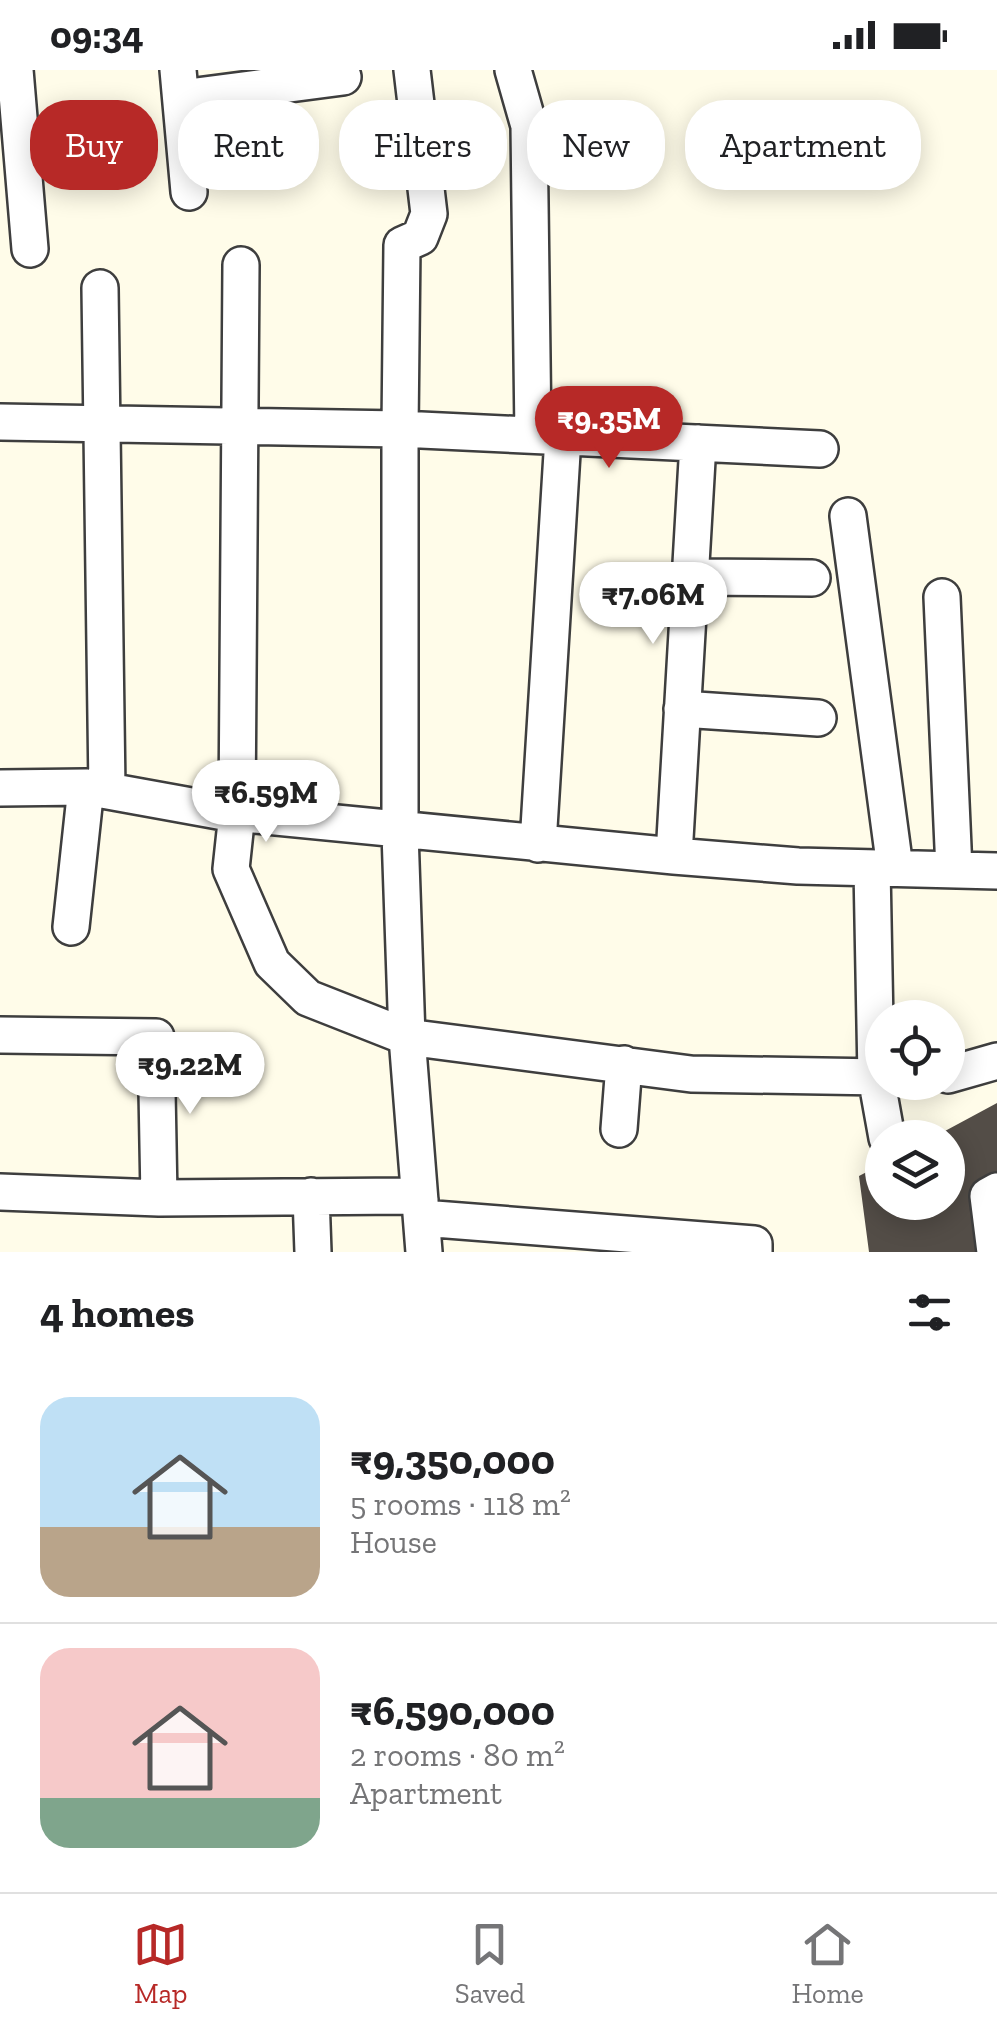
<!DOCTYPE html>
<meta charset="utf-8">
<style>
:root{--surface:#fff;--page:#f2f2f2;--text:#202124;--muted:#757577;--line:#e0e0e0;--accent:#b72927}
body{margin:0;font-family:"Zilla Slab",serif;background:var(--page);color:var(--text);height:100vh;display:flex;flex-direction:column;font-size:38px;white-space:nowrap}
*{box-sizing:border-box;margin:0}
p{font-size:32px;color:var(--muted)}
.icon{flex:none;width:55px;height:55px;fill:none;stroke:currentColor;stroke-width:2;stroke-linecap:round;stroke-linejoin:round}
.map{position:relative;height:1182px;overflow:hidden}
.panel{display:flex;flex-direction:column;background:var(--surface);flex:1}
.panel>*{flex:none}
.top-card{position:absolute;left:30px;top:30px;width:938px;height:90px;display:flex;gap:20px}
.fabs{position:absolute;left:865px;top:930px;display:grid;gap:20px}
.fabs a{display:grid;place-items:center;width:100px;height:100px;border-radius:50%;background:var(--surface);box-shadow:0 5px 25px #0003;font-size:50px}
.price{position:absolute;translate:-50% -85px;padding:0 22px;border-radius:35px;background:#fff;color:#222;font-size:32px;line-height:65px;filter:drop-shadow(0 2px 5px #0008)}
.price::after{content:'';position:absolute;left:50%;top:60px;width:30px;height:22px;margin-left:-15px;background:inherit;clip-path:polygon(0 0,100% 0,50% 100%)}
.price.active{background:var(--accent);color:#fff}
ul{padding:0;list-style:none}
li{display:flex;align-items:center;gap:30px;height:250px;padding:0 40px}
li+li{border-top:2px solid var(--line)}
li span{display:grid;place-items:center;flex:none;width:280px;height:200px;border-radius:30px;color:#555}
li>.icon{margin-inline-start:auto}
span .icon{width:120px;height:120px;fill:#fffc;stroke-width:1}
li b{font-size:42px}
h2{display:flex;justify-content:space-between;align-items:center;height:120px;padding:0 40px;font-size:42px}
.pill{padding:0 35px;border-radius:40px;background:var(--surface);box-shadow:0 5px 25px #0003;font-size:35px;line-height:90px}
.pill.active{background:var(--accent);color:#fff}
.status{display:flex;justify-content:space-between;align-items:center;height:70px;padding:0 50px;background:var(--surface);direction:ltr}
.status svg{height:28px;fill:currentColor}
.tab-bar{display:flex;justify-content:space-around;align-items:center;height:140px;border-top:2px solid var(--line);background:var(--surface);font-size:28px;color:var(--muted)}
.tab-bar a{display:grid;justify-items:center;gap:5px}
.tab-bar .active{color:var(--accent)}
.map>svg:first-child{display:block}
.building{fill:#534d47}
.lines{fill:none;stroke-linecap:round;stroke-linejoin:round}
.minor-casing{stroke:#3e3e3e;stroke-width:40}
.minor{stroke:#fff;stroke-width:35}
</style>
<div class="status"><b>09:34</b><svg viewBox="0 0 49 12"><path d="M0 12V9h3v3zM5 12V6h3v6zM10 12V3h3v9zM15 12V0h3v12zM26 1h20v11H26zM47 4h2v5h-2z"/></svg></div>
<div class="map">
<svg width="997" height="1182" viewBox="0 0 997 1182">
<rect width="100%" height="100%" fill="#fffce9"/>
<path class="building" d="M 997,1033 L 997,1182 L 869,1182 L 859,1106 L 882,1094 L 882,1132 L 948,1132 L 948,1068 L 932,1068 Z"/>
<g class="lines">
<g class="minor-casing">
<path id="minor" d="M 15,0 L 30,179
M 178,0 L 189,122
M 412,0 L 429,144 L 420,167 L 402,175 L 400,359 L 820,379
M 513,0 L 529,56 L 533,365
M 181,28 L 343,7
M 241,195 L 237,743 L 231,799 L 272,893 L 308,928 L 407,967 L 424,1182
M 100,218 L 107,720
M 0,352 L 400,359 L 400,763 L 407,967 L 691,1004 L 882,1007
M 848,446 L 895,798
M 690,507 L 812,508
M 942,527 L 954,800
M 682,639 L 818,648
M 0,718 L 86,717 L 224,742 L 674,786 L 798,796 L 997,801
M 538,774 L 563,367
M 674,786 L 698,373
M 872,798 L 876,1007 L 887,1068
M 71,857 L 86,717
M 0,965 L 156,967 L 159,1128 L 406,1126 L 420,1130
M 948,1005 L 997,991
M 619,1059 L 624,994
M 0,1122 L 159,1128
M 311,1126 L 313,1182
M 422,1148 L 754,1174 L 754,1182
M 995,1182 L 988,1126 L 997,1121"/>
</g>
<use href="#minor" class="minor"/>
</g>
</svg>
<div class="fabs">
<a><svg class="icon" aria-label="locate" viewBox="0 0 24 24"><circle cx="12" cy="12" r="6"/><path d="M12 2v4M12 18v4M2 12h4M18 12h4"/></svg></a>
<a><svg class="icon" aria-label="layers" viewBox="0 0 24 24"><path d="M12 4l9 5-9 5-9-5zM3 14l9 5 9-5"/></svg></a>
</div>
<b class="price active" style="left:609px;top:401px">₹9.35M</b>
<b class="price" style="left:653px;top:577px">₹7.06M</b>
<b class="price" style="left:266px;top:775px">₹6.59M</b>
<b class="price" style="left:190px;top:1047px">₹9.22M</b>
<div class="top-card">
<a class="pill active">Buy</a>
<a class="pill">Rent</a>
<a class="pill">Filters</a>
<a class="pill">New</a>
<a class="pill">Apartment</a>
</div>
</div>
<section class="panel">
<h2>4 homes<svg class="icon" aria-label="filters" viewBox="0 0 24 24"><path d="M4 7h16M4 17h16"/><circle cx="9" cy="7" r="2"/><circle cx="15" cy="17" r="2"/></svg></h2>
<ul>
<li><span style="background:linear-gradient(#bfe0f5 65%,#b9a48a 0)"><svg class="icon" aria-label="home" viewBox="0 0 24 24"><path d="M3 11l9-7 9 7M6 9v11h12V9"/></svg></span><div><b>₹9,350,000</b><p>5 rooms · 118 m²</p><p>House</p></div></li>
<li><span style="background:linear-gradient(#f6c9c9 75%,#7fa58c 0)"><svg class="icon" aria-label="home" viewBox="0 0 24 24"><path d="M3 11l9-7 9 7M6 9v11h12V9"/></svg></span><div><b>₹6,590,000</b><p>2 rooms · 80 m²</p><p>Apartment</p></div></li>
</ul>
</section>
<nav class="tab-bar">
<a class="active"><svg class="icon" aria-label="map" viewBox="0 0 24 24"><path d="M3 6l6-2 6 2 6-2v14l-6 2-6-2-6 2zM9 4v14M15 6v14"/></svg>Map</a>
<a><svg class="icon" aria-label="saved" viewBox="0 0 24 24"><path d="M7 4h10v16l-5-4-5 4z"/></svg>Saved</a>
<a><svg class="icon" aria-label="home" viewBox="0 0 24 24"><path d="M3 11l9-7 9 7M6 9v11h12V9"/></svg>Home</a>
</nav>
